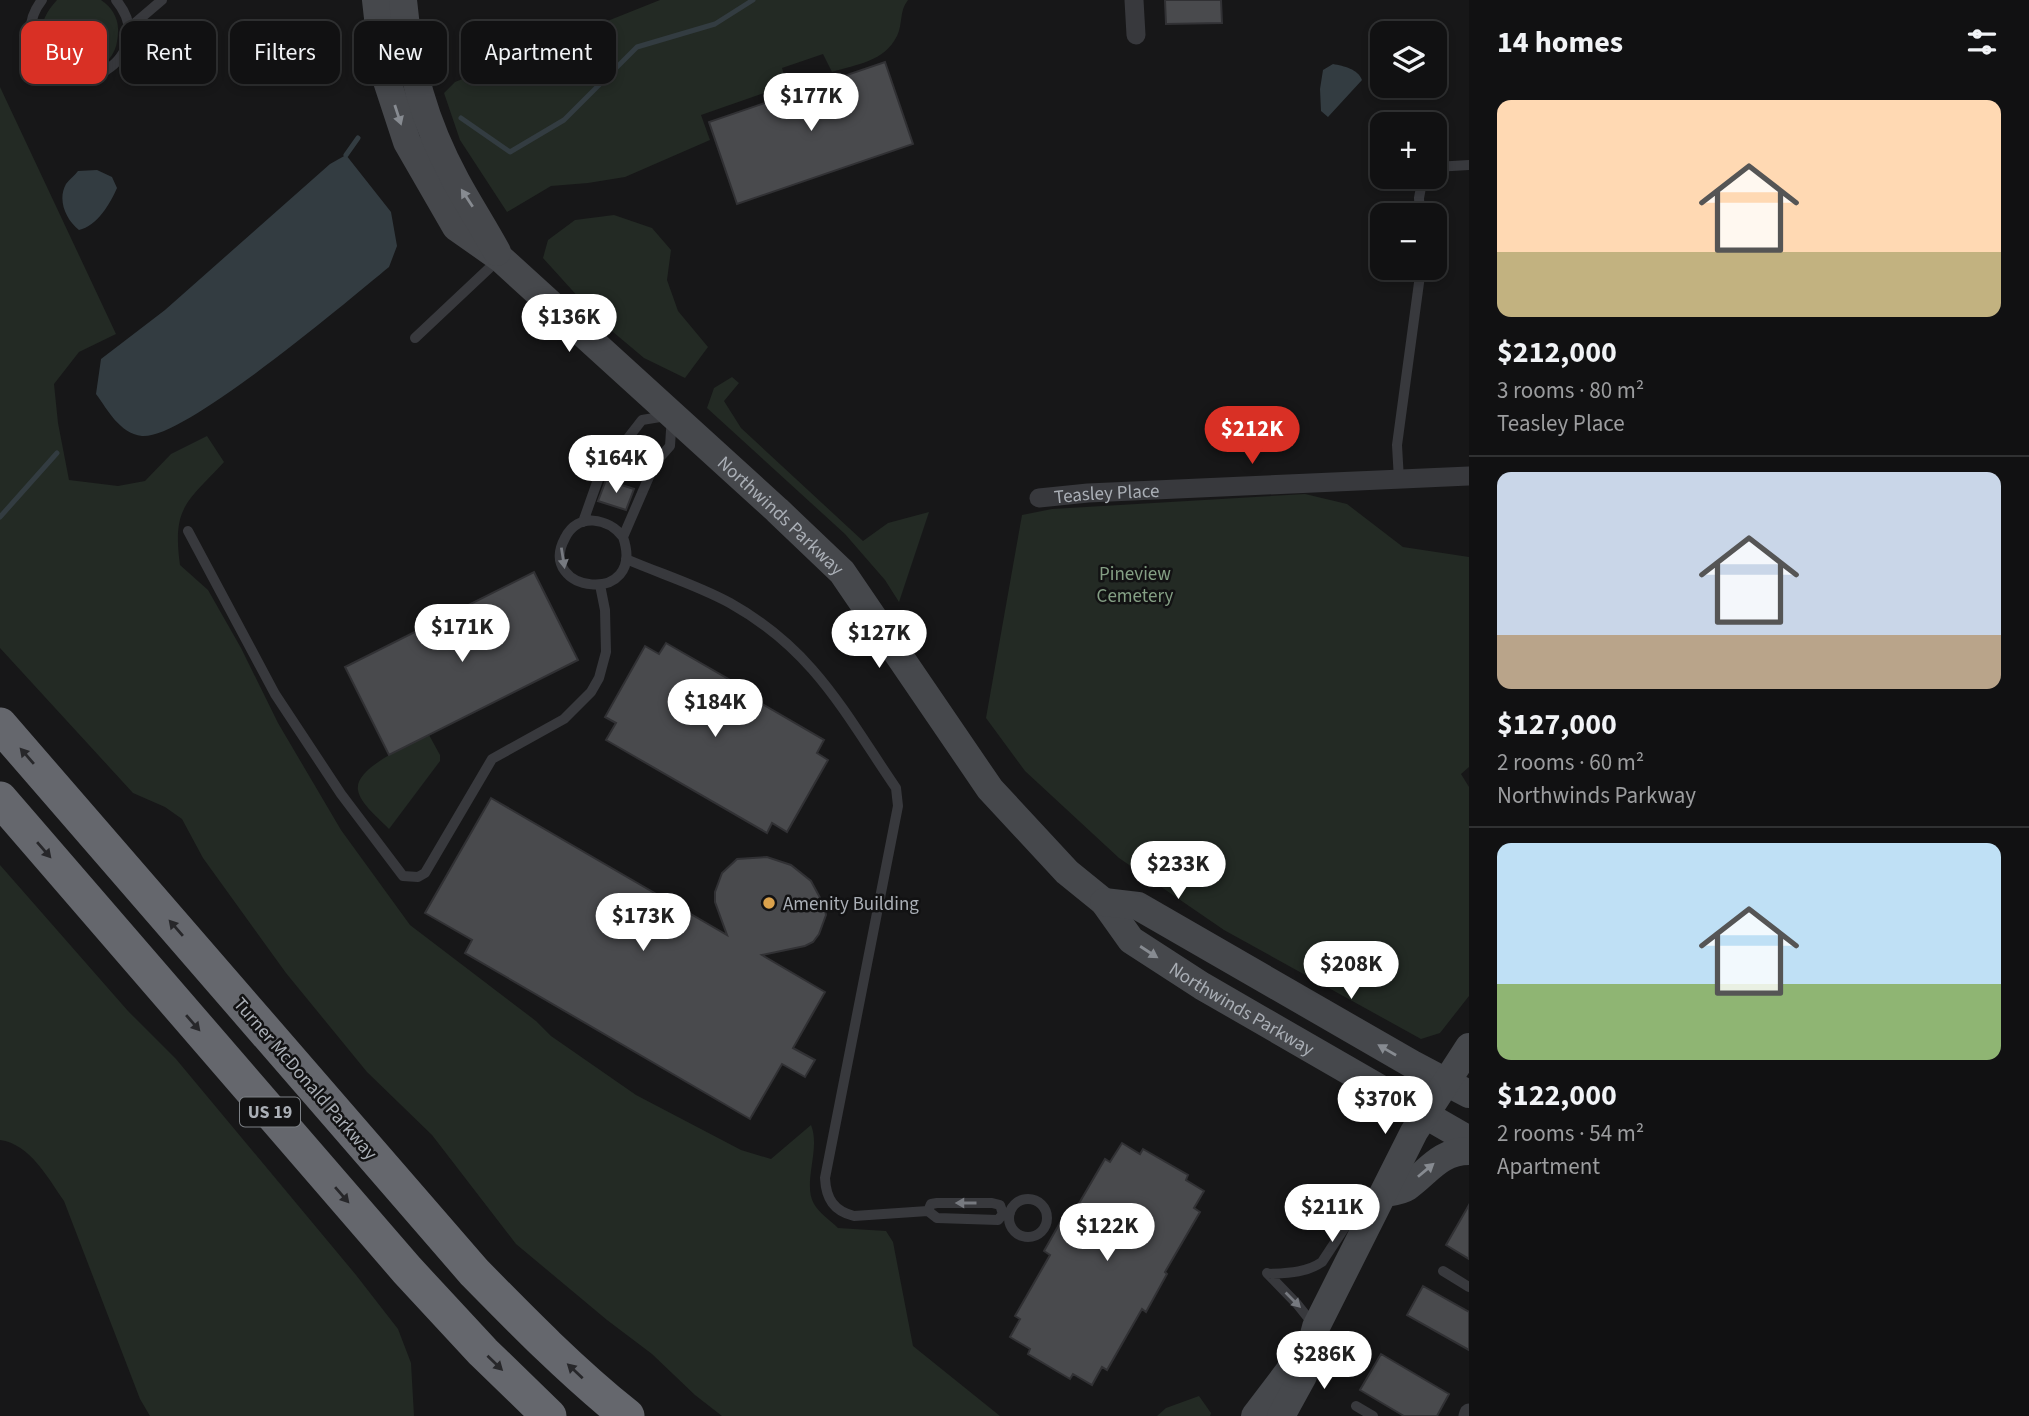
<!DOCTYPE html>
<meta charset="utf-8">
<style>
:root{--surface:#111112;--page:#1a1a1b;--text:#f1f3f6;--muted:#9c9d9f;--line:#303132;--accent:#d93025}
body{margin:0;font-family:"Source Sans 3",sans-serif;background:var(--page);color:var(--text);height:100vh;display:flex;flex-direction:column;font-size:26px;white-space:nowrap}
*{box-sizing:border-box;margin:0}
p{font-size:23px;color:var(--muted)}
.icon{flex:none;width:38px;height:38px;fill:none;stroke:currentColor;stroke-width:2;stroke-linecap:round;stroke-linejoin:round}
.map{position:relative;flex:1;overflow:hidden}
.side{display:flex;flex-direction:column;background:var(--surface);width:560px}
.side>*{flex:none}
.guide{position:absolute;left:21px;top:21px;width:665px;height:63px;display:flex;gap:14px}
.buttons{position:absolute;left:1370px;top:21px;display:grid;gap:14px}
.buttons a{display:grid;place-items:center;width:77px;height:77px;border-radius:14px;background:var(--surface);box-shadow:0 4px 10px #0003,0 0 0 2px var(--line);font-size:35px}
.price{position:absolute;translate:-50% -60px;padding:0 16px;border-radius:24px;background:#fff;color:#222;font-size:23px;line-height:46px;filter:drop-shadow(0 2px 4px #0008)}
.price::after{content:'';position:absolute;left:50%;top:42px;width:21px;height:16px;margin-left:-10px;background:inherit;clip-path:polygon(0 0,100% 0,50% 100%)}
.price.selected{background:var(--accent);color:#fff}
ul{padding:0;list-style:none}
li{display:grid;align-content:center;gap:14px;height:371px;padding:0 28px}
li+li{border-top:2px solid var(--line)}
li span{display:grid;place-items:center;height:217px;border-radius:14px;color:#555}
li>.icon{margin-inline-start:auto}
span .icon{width:126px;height:126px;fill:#fffc;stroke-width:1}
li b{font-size:30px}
h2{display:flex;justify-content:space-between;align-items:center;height:84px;padding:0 28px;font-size:30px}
.pill{padding:0 24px;border-radius:14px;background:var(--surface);box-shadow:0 4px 10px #0003,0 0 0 2px var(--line);font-size:24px;line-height:63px}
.pill.selected{background:var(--accent);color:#fff}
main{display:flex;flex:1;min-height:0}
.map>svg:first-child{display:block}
.green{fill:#232a24}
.water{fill:#333c41}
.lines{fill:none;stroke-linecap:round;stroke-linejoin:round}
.stream{stroke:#333c41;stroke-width:5}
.building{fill:#494a4d;stroke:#313134;stroke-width:2}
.lane{stroke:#38393d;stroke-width:10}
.street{stroke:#38393d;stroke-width:19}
.secondary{stroke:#46484c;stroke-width:28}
.highway{stroke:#65676d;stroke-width:35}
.oneway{fill:#878b91}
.oneway2{fill:#777a80}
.oneway3{fill:#27272a}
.poi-dot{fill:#dba24c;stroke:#121213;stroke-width:2.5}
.labels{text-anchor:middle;stroke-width:5;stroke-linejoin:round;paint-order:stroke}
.shield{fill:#121213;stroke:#7c8085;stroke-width:2}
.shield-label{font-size:18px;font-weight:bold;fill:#aaafb6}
.street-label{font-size:19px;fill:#aaafb6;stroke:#121213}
.park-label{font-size:19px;fill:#849f84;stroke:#121213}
.poi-label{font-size:19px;fill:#aaafb6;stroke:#121213;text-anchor:start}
</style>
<main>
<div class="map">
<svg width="1469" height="1416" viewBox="0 0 1469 1416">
<rect width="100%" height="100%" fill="#171718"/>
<path class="green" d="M 57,0 L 101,0 C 112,7 119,19 118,32 C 117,104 0,61 57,0 Z
M 660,0 L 908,0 C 899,11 903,24 897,36 C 884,62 857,64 832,72 L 823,54 L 782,68 L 787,85 L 701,115 L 710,140 L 625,177 L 588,183 L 551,186 L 507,212 L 460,140 L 444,93 L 455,82 Z
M 0,87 L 116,334 L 79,352 L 54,384 L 58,423 L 69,480 L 118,486 L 145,481 L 171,454 L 207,436 L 224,462 C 187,502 172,507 180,565 L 208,590 L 241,648 L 278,723 L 341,830 L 410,925 L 536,1021 L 551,1036 L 636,1095 L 741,1150 L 771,1159 L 811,1125 C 821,1149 802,1183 814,1204 C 819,1213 831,1221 838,1228 L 886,1231 L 893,1242 L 913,1346 L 1000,1416 L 722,1416 L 695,1395 L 652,1354 L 607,1320 L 516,1244 L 432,1135 L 367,1072 L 286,973 L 203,858 L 182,819 L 165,807 L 133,793 L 0,648 Z
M 614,215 L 652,228 L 671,250 L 667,280 L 678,311 L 708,347 L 685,378 L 644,358 L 600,321 L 543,258 L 548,240 L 575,220 Z
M 732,377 L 739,383 L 724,401 L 741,428 L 863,541 L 888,523 L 929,512 L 899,602 L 885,580 L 845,534 L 707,408 L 714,388 Z
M 1305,494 L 1347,504 L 1403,547 L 1469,557 L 1469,767 L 1461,774 L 1469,787 L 1469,996 L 1440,1033 L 1421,1039 L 1224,930 L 1119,858 L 1025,771 L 986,718 L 1022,515 L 1052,509 Z
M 429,735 L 440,755 L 440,761 L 389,829 C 380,819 360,804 358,790 C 354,767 412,744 429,735 Z
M 0,865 L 128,1011 L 176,1059 L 356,1275 L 398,1329 L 411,1363 L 414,1416 L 150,1416 L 140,1399 L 64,1201 C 48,1178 30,1144 0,1140 Z
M 1199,1396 L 1211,1413 L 1210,1416 L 1157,1416 L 1166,1408 Z"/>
<path class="water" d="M 1333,64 C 1344,66 1358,69 1362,80 L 1328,117 L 1321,111 L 1320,89 L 1323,70 Z
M 346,155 L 391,212 L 397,246 L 389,267 C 350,299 184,440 142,436 C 119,433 108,410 96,394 L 101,359 L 165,310 L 330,164 Z
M 97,170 L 112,177 L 117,188 C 110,204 97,226 79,230 C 66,220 57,200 66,184 C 69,180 75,175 78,171 Z"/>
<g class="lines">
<path class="stream" d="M 461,118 L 510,152 L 564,120 L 637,47 L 715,24 L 753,0
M 346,155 L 358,138
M 0,517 L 57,453"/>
</g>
<path class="building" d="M 1165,0 L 1221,0 L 1222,23 L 1166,24 Z
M 885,62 L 913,144 L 737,204 L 709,122 Z
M 606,480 L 634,489 L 626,510 L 598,501 Z
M 534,572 L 578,660 L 389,755 L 345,667 Z
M 666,643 L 730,680 L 728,684 L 824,740 L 817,753 L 828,760 L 787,832 L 772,823 L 767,833 L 606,740 L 616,723 L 605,717 L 645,646 L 659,654 Z
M 491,798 L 727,935 L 715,902 L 715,892 L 722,873 L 737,859 L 767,857 L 791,865 L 811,881 L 824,905 L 826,915 L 819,934 L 813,942 L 805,946 L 762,955 L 825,992 L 793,1048 L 815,1060 L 805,1077 L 782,1064 L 750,1119 L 465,953 L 472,940 L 425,913 Z
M 1122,1143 L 1140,1154 L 1143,1149 L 1188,1175 L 1186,1180 L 1204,1191 L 1194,1208 L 1200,1212 L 1165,1272 L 1167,1274 L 1146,1312 L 1142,1309 L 1107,1370 L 1102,1367 L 1092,1385 L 1073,1374 L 1070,1379 L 1028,1354 L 1030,1349 L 1010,1337 L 1020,1319 L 1015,1316 L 1050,1255 L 1044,1251 L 1065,1214 L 1071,1217 L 1105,1159 L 1110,1162 Z
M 1469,1205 L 1469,1259 L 1446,1245 Z
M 1423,1286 L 1469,1312 L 1469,1350 L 1407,1315 Z
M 1381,1354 L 1449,1394 L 1437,1416 L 1404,1416 L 1360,1390 Z"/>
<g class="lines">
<path class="lane" d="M 42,0 C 31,14 28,29 33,45 C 52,118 167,62 116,0
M 128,29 L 162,0
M 1435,167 L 1469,165
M 1420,215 L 1419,198 L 1423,177
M 415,338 L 499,259
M 1399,480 L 1397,445 L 1421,268
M 583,522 L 600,474 L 642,420 L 672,415 L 670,446 L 655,463 L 623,537 C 647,607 535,593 565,538 C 578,512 608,518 623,537
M 188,531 L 275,694 L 341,794 L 403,876 L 418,877 L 425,873 L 492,759 L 564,719 L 591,692 L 599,678 L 606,652 L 605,610 L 600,585
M 626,559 C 661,574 697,585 730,603 C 814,650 844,712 896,788 L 898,806 L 825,1178 C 826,1199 834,1211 854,1216 L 928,1211 L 937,1218 L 998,1220 L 1003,1214 L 1010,1213
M1009 1218a19 19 0 1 1 38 0a19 19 0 1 1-38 0Z
M 928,1211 L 931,1204 L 937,1203 L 992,1203 L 1000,1205 L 1003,1214
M 1443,1271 L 1469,1287
M 1267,1273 L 1297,1304 L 1313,1324
M 1268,1274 C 1287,1273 1306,1273 1322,1262 L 1362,1201 L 1373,1194
M 1356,1406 L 1373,1416"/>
<g class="street">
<path d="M 1134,0 L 1136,35"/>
<path id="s1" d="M 1039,498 L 1088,493 L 1469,476"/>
<path d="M 1468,1416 L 1469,1413"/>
</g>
<g class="secondary">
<path id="s2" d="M 376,0 L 384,72 L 407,142 L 456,227 L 500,258 L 777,510 L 842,572 L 990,789 L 1067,872 L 1104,902 L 1131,940 L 1202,986 L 1469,1140"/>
<path d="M 403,0 C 409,67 424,122 456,181 C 469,205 484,228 497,252"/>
<path d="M 1104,902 L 1138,906 L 1412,1064 L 1469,1094"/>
<path d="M 1385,1193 C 1391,1192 1401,1191 1407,1187 C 1428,1172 1440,1151 1469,1151"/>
<path d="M 1255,1416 L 1302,1354"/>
<path d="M 1281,1416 L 1303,1376 L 1316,1327 L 1414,1132 L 1469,1047"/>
</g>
<path class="highway" d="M 0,725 L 474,1272 C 523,1322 572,1372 627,1416
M 0,799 L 407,1270 L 483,1352 L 549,1416"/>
</g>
<defs><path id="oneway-solid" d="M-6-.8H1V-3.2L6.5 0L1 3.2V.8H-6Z" transform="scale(1.75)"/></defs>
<g class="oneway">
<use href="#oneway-solid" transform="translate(398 115) rotate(72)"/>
<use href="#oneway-solid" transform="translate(467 198) rotate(-123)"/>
<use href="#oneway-solid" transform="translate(1149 952) rotate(33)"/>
<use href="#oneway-solid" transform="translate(1387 1050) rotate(-150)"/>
<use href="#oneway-solid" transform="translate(1426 1170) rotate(-40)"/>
</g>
<g class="oneway2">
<use href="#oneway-solid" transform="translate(563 558) rotate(81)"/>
<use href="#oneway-solid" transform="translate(966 1203) rotate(-180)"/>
<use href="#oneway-solid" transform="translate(1293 1300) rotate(45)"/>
</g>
<g class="oneway3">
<use href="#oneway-solid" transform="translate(27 756) rotate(-131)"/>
<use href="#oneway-solid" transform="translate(44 850) rotate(49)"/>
<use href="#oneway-solid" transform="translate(176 928) rotate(-131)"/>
<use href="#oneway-solid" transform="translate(193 1023) rotate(49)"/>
<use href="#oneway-solid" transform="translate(342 1195) rotate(49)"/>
<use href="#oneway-solid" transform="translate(495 1363) rotate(44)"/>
<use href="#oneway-solid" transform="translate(575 1371) rotate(-137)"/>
</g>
<circle class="poi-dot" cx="769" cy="903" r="7"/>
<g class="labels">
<rect class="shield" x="240" y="1097.5" width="60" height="29" rx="5"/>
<g class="shield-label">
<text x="270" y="1118">US 19</text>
</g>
<g class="street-label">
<text dy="7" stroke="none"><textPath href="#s1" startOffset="68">Teasley Place</textPath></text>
<text dy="7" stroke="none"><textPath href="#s2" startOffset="679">Northwinds Parkway</textPath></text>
<text dy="7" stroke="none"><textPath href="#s2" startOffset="1363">Northwinds Parkway</textPath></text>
<text transform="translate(306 1078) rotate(49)" y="7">Turner McDonald Parkway</text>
</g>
<g class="park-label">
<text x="1135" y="580">Pineview<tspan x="1135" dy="22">Cemetery</tspan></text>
</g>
<g class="poi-label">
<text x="783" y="910">Amenity Building</text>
</g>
</g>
</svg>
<div class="buttons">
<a><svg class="icon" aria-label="layers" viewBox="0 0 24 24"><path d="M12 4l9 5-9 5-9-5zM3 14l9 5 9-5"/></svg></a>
<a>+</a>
<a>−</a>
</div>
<b class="price" style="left:811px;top:133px">$177K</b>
<b class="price" style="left:569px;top:354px">$136K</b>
<b class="price selected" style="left:1252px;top:466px">$212K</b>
<b class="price" style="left:616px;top:495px">$164K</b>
<b class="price" style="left:462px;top:664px">$171K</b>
<b class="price" style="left:879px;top:670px">$127K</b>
<b class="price" style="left:715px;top:739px">$184K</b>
<b class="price" style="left:1178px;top:901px">$233K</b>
<b class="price" style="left:643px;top:953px">$173K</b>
<b class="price" style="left:1351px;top:1001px">$208K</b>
<b class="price" style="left:1385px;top:1136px">$370K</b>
<b class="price" style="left:1332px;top:1244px">$211K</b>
<b class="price" style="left:1107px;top:1263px">$122K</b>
<b class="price" style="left:1324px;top:1391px">$286K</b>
<div class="guide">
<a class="pill selected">Buy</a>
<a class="pill">Rent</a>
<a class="pill">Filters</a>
<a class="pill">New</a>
<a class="pill">Apartment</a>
</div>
</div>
<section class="side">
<h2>14 homes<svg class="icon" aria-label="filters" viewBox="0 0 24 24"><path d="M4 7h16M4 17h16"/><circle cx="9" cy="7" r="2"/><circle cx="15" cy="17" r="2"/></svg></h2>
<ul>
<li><span style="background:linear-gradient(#ffd9b3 70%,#c2b280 0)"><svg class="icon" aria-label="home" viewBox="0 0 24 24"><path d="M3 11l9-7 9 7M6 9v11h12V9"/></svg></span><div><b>$212,000</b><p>3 rooms · 80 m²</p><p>Teasley Place</p></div></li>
<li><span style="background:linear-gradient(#c9d6e8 75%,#b9a48a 0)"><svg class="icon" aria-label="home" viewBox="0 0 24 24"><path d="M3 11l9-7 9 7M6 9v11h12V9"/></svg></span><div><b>$127,000</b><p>2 rooms · 60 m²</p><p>Northwinds Parkway</p></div></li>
<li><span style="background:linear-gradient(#bfe0f5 65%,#8fb573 0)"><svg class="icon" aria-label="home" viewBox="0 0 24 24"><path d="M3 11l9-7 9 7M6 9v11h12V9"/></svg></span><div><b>$122,000</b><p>2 rooms · 54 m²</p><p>Apartment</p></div></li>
</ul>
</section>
</main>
